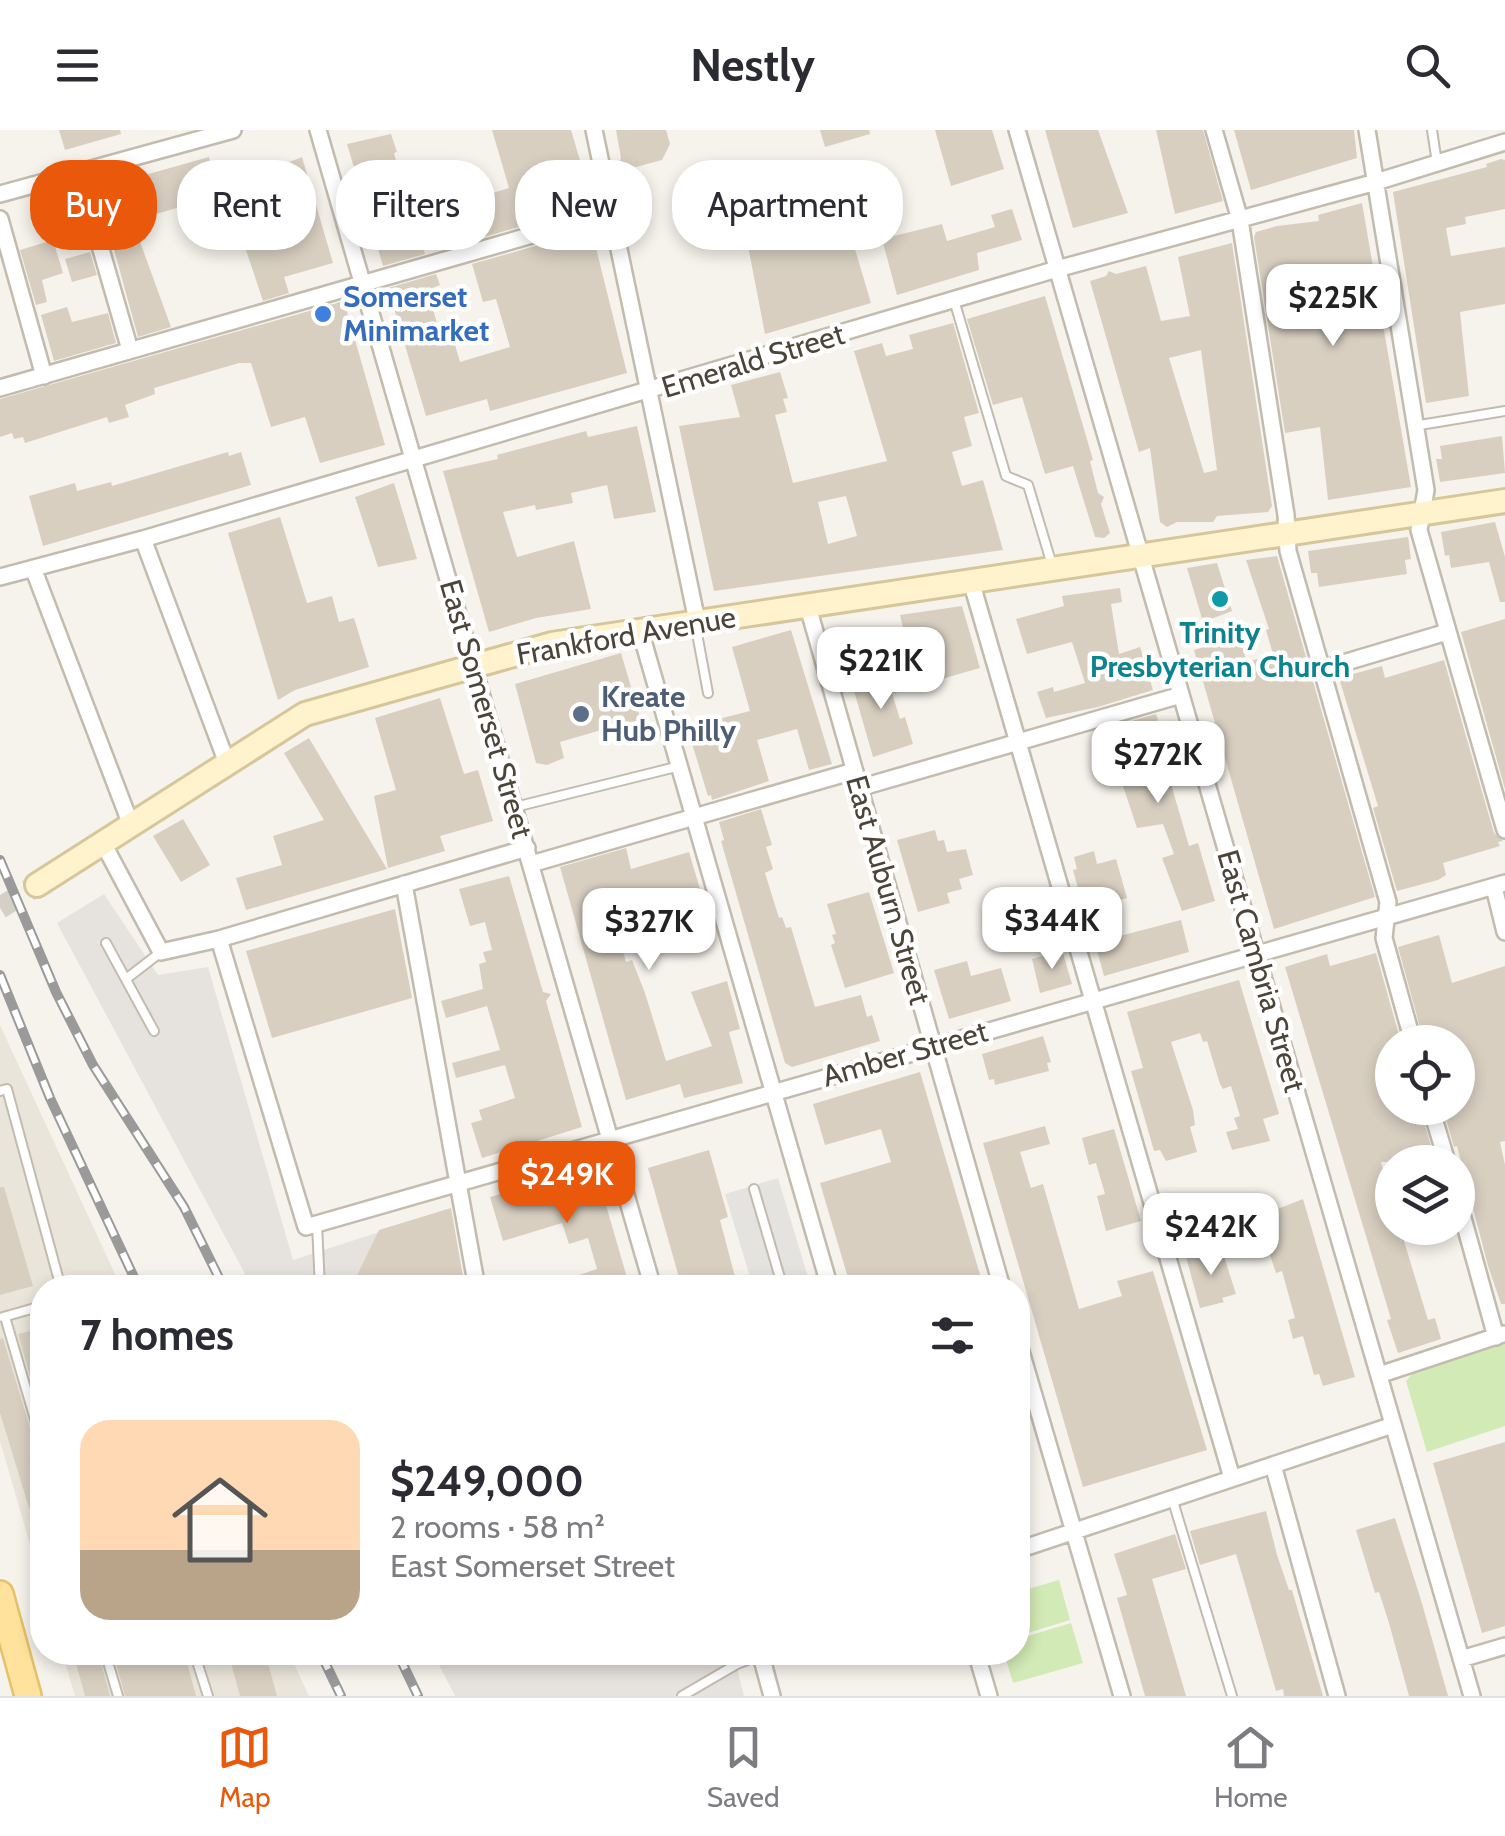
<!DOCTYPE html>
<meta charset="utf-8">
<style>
:root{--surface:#fff;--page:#f7f7f7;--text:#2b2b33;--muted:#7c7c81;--line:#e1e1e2;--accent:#ea580c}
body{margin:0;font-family:Cabin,sans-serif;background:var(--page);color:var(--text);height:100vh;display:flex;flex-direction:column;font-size:38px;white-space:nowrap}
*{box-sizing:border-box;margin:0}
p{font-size:32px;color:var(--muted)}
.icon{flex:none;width:55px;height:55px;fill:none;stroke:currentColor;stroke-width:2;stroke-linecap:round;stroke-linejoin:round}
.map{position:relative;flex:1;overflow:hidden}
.side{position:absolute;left:30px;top:1145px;width:1000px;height:390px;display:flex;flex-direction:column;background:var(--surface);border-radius:40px;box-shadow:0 5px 15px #0003}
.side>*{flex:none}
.hud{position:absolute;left:30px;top:30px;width:1000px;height:90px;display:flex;gap:20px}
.fabs{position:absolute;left:1375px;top:895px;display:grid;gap:20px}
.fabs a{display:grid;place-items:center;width:100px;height:100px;border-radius:50%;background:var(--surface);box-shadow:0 5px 15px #0003;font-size:50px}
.price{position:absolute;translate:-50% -85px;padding:0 22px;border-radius:20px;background:#fff;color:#222;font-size:32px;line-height:65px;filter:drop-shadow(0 2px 5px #0008)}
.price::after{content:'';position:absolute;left:50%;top:60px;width:30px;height:22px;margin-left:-15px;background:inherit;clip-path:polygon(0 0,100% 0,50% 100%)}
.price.selected{background:var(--accent);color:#fff}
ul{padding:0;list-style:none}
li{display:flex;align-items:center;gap:30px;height:250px;padding:0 50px}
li+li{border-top:2px solid var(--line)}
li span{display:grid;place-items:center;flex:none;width:280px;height:200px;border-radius:30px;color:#555}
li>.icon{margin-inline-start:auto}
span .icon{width:120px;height:120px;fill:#fffc;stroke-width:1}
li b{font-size:42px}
h2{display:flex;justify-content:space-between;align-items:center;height:120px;padding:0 50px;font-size:42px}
.tag{padding:0 35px;border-radius:40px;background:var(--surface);box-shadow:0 5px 15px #0003;font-size:35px;line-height:90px}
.tag.selected{background:var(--accent);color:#fff}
header{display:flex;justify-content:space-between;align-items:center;height:130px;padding:0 50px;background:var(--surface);font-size:45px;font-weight:700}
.dock{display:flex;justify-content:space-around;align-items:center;height:140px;border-top:2px solid var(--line);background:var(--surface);font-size:28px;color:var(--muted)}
.dock a{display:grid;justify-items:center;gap:5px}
.dock .selected{color:var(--accent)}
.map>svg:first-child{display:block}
.residential{fill:#eae5da}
.industrial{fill:#e6e2dd}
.green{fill:#d2eab5}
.parking{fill:#e5e3e0}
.building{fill:#d8cfc1;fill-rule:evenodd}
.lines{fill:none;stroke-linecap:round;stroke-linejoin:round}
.secondary-tunnel{stroke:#d4d0c8;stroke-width:22;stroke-dasharray:22 11;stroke-linecap:butt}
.service-casing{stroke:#c2bbae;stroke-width:12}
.minor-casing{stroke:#c2bbae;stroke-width:20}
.secondary-casing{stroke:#d6c79b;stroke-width:28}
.primary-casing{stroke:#e6c16a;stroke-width:30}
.service{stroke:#fff;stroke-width:8}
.minor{stroke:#fff;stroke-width:15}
.secondary{stroke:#fff3cd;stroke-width:22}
.primary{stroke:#ffe39c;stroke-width:25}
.rail-casing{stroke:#9a9a9a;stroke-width:10}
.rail{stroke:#fff;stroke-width:6;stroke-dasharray:19;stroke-linecap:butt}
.shop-dot{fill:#3f7fe0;stroke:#fff;stroke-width:4}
.culture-dot{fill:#0f9aa8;stroke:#fff;stroke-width:4}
.service-dot{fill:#5c6f8a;stroke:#fff;stroke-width:4}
.labels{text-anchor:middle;stroke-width:9;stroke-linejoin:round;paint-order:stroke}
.shop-label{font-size:30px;font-weight:bold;fill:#366cbe;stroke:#fff;text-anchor:start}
.street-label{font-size:30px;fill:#4b4439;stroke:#fff}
.culture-label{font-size:30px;font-weight:bold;fill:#0d838f;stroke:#fff}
.service-label{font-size:30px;font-weight:bold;fill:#4e5e75;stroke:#fff;text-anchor:start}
</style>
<header><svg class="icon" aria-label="menu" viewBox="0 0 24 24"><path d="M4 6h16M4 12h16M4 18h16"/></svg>Nestly<svg class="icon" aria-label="search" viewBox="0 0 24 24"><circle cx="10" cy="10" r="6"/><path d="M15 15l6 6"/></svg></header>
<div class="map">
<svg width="1505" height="1566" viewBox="0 0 1505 1566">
<rect width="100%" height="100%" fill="#f6f3ec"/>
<path class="residential" d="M 0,895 L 121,1157 L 42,1158 L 42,1456 L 0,1311 Z
M 62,1523 L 289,1523 L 309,1566 L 75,1566 Z"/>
<path class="industrial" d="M 104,764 L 158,845 L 208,837 L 293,1130 L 447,1080 L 462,1157 L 252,1157 L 57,793 Z
M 433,1523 L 733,1523 L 744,1566 L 455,1566 Z"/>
<path class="green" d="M 1505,1211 L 1505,1296 L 1427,1322 L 1406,1251 L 1416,1239 Z
M 1059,1450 L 1070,1490 L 1018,1506 L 1018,1462 Z
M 1071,1493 L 1083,1533 L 1013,1553 L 1004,1523 L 1018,1522 L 1018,1509 Z"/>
<path class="parking" d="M 778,1048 L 811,1157 L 753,1157 L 725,1064 Z"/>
<path class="building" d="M 59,0 L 120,0 L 121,4 L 65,20 Z
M 492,0 L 571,0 L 592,71 L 587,72 L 589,77 L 466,112 L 464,107 L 454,110 L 445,68 L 464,62 L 466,71 L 509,58 Z
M 616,0 L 666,0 L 670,14 L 662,30 L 614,43 L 621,28 Z
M 820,0 L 869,0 L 870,4 L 825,17 Z
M 935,0 L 992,0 L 1004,39 L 951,56 Z
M 1045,0 L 1098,0 L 1128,83 L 1073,98 Z
M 1156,0 L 1203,0 L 1223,71 L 1175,84 Z
M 1234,0 L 1354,0 L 1357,28 L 1251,60 Z
M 391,4 L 397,22 L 394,23 L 398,38 L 395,38 L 425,124 L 383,136 L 347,14 Z
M 209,27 L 214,43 L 219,46 L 217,52 L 223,73 L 263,61 L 260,52 L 270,50 L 267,41 L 302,27 L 333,133 L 284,147 L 289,163 L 263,171 L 238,96 L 216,103 L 209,80 L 182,87 L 180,77 L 139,89 L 127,50 Z
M 1501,29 L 1505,30 L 1505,79 L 1465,87 L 1466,94 L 1446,98 L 1451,126 L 1505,117 L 1505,174 L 1460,182 L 1469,266 L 1426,273 L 1393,62 L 1487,37 L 1486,34 Z
M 790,49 L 795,67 L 836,55 L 871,173 L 765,204 L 738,64 Z
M 1362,73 L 1411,357 L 1328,370 L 1320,297 L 1285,303 L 1254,107 L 1256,102 L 1277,96 L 1319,91 L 1318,85 Z
M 1012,79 L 1022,110 L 977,123 L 979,140 L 897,165 L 882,109 L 942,94 L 947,111 L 995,97 L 991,85 Z
M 135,98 L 171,197 L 138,207 L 110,105 Z
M 595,99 L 597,109 L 594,110 L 627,243 L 490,281 L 487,269 L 426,286 L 388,158 L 436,144 L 440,155 L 435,157 L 438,165 L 430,168 L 438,197 L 449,194 L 460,232 L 510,217 L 496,169 L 483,172 L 472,134 Z
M 53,110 L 63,143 L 42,150 L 47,172 L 36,175 L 20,120 Z
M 1232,113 L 1272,376 L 1268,382 L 1217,386 L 1213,392 L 1177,392 L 1167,397 L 1160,392 L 1150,318 L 1139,322 L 1090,151 L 1106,146 L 1109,141 L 1116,144 L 1146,136 L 1161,191 L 1190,186 L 1178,127 ZM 1201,220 L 1217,340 L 1204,343 L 1169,228 Z
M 90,122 L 97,145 L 72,152 L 65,129 Z
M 1045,166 L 1093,330 L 1090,331 L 1098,363 L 1104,367 L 1101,374 L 1110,403 L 1104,408 L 1095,407 L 1073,336 L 1045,344 L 1022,267 L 993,275 L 967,189 Z
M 344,171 L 385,315 L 320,333 L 305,287 L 271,297 L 251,233 L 239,233 L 154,258 L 155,264 L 125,275 L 129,287 L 109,293 L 107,287 L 25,313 L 23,307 L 14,309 L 12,303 L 0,307 L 0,269 Z
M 67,177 L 72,192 L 108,183 L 116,213 L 54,231 L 41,185 Z
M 953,193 L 979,283 L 964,287 L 972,316 L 952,322 L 962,356 L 983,350 L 1003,420 L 714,461 L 679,296 L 740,287 L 731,255 L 780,242 L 788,268 L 783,269 L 787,282 L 775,285 L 793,353 L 887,331 L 854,221 L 882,213 L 886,226 L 913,219 L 909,205 ZM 846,366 L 857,406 L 828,414 L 818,372 Z
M 637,296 L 656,382 L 614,389 L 607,355 L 571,363 L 573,373 L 536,380 L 535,375 L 503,382 L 517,427 L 574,411 L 591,479 L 536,488 L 489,502 L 443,341 L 498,329 L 497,325 L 586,301 L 588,307 Z
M 1502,306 L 1505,343 L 1440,352 L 1436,329 L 1442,329 L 1440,316 Z
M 228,322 L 229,326 L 241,322 L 251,355 L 43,416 L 29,366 L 75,353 L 77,361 L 111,352 L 112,356 Z
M 394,353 L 417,429 L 378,437 L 355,367 Z
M 280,387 L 307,473 L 332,466 L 339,492 L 354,488 L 369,537 L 295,560 L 278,570 L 228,403 Z
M 1495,392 L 1505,427 L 1505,472 L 1500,472 L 1489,432 L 1451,438 L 1449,425 L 1445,426 L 1441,402 Z
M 1408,407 L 1411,429 L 1405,430 L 1407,444 L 1319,457 L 1317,443 L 1311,443 L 1308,421 Z
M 1277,426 L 1375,767 L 1274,799 L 1194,520 L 1239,507 L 1247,532 L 1273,524 L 1266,500 L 1269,499 L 1246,430 Z
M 1217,433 L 1232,481 L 1203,492 L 1187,438 Z
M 1120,458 L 1122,472 L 1111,474 L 1119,524 L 1140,517 L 1153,560 L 1098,577 L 1046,588 L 1037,562 L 1053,557 L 1054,562 L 1085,553 L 1072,512 L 1027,524 L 1016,489 L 1064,476 L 1062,466 Z
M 962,476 L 980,538 L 931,552 L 926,533 L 912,536 L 900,485 Z
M 1505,489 L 1505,659 L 1461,502 Z
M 791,500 L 832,634 L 809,640 L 797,599 L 757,610 L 769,651 L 712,670 L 711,665 L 708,666 L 687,597 L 750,581 L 732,517 Z
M 621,523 L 645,604 L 619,612 L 615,596 L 560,612 L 564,628 L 547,635 L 536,633 L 515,554 Z
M 1444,530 L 1494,703 L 1503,711 L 1498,712 L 1500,716 L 1443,733 L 1446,745 L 1438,750 L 1397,761 L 1373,678 L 1378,676 L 1339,548 L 1382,536 L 1385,548 Z
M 890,539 L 897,562 L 892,563 L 900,589 L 905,587 L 913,614 L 873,627 L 850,547 Z
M 440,568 L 464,644 L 478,640 L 493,691 L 440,706 L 445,721 L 388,738 L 374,666 L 396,660 L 375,588 Z
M 1156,584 L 1158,590 L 1153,592 L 1189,716 L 1198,713 L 1215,771 L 1182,781 L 1162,728 L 1174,724 L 1163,694 L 1137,698 L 1104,599 Z
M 309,608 L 387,739 L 246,780 L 236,748 L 282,735 L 273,706 L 324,690 L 284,623 Z
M 761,679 L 772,715 L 766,717 L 773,739 L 765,743 L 779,788 L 782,787 L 786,798 L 791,797 L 815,877 L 861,865 L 867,887 L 872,885 L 880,911 L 792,937 L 785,933 L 721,711 L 724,710 L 719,692 Z
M 183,689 L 210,735 L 181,752 L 153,706 Z
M 935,700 L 938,711 L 944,710 L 947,722 L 966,719 L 973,745 L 959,749 L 962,759 L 947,763 L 950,773 L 918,782 L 897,710 Z
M 626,718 L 631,739 L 689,722 L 714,806 L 672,817 L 654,759 L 617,770 L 625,796 L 616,799 L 621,815 L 626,832 L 632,830 L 645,863 L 666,931 L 712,916 L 691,862 L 727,851 L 740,899 L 729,902 L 743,953 L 684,968 L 680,954 L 626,970 L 560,737 Z
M 1094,721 L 1097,734 L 1116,729 L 1127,768 L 1084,780 L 1073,740 L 1077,739 L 1074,727 Z
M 509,746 L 543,862 L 551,864 L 546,871 L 582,997 L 482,1028 L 471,993 L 482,990 L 479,980 L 515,968 L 505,935 L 456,948 L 452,933 L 500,920 L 487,876 L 446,888 L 441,871 L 483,859 L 479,834 L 486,832 L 483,822 L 492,820 L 485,792 L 470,796 L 459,759 Z
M 869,762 L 894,843 L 845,858 L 831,815 L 835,813 L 832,805 L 836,804 L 827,774 Z
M 395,779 L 412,868 L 272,908 L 246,821 Z
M 1181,790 L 1189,822 L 1104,846 L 1094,809 L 1115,803 L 1116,807 Z
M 1439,805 L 1452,853 L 1505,836 L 1505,1011 L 1500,1012 L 1505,1035 L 1505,1174 L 1501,1174 L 1488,1136 L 1457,1016 L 1454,1017 L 1444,982 L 1458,979 L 1458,912 L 1424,912 L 1398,817 Z
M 1062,820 L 1072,854 L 1040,863 L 1032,829 Z
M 1376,823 L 1401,912 L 1392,912 L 1392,978 L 1420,978 L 1434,1026 L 1410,1032 L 1381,1032 L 1392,1073 L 1392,1098 L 1400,1098 L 1428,1190 L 1435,1188 L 1441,1209 L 1398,1223 L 1387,1190 L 1391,1189 L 1285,837 L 1327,824 L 1330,836 Z
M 967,831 L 971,846 L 1001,838 L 1011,871 L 949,889 L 934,840 Z
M 1239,850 L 1279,984 L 1263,989 L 1270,1011 L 1232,1020 L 1226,1002 L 1238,999 L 1234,988 L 1240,986 L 1231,956 L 1223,959 L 1220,954 L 1207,911 L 1203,912 L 1200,903 L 1171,912 L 1193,980 L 1195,995 L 1190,997 L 1197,1022 L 1166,1031 L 1160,1020 L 1154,1021 L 1131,941 L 1143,938 L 1127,882 Z
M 1043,906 L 1051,932 L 1047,933 L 1049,941 L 995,955 L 994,949 L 989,950 L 982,924 Z
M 920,942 L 984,1158 L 851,1158 L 820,1053 L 891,1032 L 881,999 L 825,1015 L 813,974 Z
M 1045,996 L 1050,1014 L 1020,1022 L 1031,1058 L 1043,1054 L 1079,1179 L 1122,1166 L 1117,1151 L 1153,1141 L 1207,1320 L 1083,1357 L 983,1013 Z
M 1114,999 L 1141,1091 L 1106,1101 L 1097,1066 L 1105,1064 L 1096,1033 L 1089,1035 L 1082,1008 Z
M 709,1020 L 728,1087 L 720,1090 L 738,1158 L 682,1158 L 648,1038 Z
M 599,1051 L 630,1158 L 583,1158 L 579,1145 L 597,1139 L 588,1108 L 569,1114 L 562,1093 L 503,1111 L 490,1067 L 538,1053 L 542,1067 Z
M 0,1057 L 4,1057 L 33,1156 L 0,1165 Z
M 1303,1069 L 1355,1247 L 1323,1256 L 1319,1244 L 1314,1245 L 1303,1206 L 1293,1209 L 1288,1190 L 1295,1188 L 1282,1141 L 1276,1143 L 1260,1095 L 1268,1093 L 1265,1084 Z
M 451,1078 L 465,1158 L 351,1158 L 379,1100 Z
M 1210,1120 L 1211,1123 L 1222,1120 L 1236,1164 L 1222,1168 L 1224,1172 L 1200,1178 L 1186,1127 Z
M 42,1198 L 42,1288 L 18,1204 Z
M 3,1208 L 35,1315 L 42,1320 L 42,1406 L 38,1407 L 0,1283 L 0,1209 Z
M 1505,1312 L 1505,1496 L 1482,1503 L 1433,1333 Z
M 1266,1381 L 1277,1425 L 1289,1460 L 1292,1460 L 1323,1566 L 1284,1566 L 1283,1559 L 1276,1561 L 1236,1424 L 1200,1435 L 1190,1401 Z
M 1395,1388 L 1421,1470 L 1448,1566 L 1409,1566 L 1389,1493 L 1379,1462 L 1375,1463 L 1356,1400 Z
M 1175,1404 L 1186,1439 L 1152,1449 L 1186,1566 L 1145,1566 L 1117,1468 L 1127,1465 L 1114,1424 Z
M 73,1522 L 98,1522 L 110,1566 L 85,1566 Z
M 113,1522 L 184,1522 L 196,1566 L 125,1566 Z
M 228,1522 L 265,1522 L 277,1566 L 240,1566 Z"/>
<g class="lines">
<path class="secondary-tunnel" d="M 0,778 L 37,755"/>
<g class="service-casing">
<path id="service" d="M 1432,0 L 1437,33
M 954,170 L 1006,346 L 1028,355 L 1052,435
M 1414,296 L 1505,281
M 696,498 L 708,563
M 515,677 L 680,636
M 106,813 L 154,901
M 126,849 L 161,822
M 0,961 L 7,959 L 61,1158
M 754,1059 L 783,1158
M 317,1094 L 320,1158
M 800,1158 L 827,1146
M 3,1187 L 42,1176
M 5,1187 L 42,1313
M 1172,1368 L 1232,1566
M 105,1522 L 118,1566
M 194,1522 L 208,1566
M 682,1566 L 737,1534 L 761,1525"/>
</g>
<g class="minor-casing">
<path id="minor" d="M 318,0 L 653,1158
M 594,0 L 697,491
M 1017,0 L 1472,1566
M 1214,0 L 1240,90 L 1286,385 L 1288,421 L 1388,772 L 1384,808 L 1413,912
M 1367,0 L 1426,360 L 1419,400 L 1505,700
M 79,43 L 130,220
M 0,64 L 233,0
M 0,89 L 44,246
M 0,258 L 612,82
M 143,409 L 227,633
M 33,438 L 131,695
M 0,447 L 143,409 L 1057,139 L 1376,52 L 1505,12
M 971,451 L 1232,1348
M 808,477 L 1002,1158
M 640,500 L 830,1158
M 1323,539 L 1447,502
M 859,658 L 1181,565
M 103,713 L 161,822 L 219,809 L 527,718
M 531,734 L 854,641
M 404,754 L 477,1158
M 1494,757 L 1505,802
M 219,809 L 306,1097 L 1505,753
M 1431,978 L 1447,1032
M 1458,1070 L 1496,1207
M 1018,1211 L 1122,1566
M 1379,1245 L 1503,1204
M 1273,1335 L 1337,1566
M 1018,1420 L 1393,1295
M 760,1522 L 772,1566
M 976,1522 L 989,1566
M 1461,1529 L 1505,1516"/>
</g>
<g class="secondary-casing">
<path id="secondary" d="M 37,755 L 305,584 L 552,514 L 1505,371"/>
</g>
<g class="primary-casing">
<path id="primary" d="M 0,1464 L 28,1566"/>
</g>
<use href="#service" class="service"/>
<use href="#minor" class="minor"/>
<use href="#secondary" class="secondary"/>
<use href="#primary" class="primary"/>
<g class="rail-casing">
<path id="rail" d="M 0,730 L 56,862 L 93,935 L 184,1077 L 224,1158
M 0,845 L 50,968 L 139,1158
M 320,1522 L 341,1566
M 397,1522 L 418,1566"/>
</g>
<use href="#rail" class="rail"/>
</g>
<circle class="shop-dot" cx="323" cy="184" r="10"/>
<circle class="culture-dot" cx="1220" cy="469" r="10"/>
<circle class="service-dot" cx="581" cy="584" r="10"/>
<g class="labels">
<g class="shop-label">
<text x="343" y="177">Somerset<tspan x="343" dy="34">Minimarket</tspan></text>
</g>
<g class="street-label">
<text transform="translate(753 231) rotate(-17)" y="10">Emerald Street</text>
<text transform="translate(626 506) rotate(-10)" y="10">Frankford Avenue</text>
<text transform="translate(486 579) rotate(74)" y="10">East Somerset Street</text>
<text transform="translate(888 760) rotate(74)" y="10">East Auburn Street</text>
<text transform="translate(1261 841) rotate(74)" y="10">East Cambria Street</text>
<text transform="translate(905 924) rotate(-16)" y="10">Amber Street</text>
</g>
<g class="culture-label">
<text x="1220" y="513">Trinity<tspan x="1220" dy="34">Presbyterian Church</tspan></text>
</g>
<g class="service-label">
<text x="601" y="577">Kreate<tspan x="601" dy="34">Hub Philly</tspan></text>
</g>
</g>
</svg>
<div class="fabs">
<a><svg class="icon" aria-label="locate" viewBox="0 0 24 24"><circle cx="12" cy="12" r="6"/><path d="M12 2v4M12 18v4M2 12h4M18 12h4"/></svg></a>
<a><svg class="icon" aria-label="layers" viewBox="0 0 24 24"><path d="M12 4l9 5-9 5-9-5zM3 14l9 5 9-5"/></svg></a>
</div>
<b class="price" style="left:1333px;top:219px">$225K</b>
<b class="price" style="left:881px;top:582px">$221K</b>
<b class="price" style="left:1158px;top:676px">$272K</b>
<b class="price" style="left:1052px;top:842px">$344K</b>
<b class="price" style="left:649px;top:843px">$327K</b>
<b class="price selected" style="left:567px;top:1096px">$249K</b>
<b class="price" style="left:1211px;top:1148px">$242K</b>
<div class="hud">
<a class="tag selected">Buy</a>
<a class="tag">Rent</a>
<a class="tag">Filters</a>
<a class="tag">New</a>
<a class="tag">Apartment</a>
</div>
<section class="side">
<h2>7 homes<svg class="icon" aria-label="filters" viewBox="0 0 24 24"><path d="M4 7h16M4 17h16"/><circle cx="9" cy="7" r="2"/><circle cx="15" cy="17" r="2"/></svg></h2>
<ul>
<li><span style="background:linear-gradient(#ffd9b3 65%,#b9a48a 0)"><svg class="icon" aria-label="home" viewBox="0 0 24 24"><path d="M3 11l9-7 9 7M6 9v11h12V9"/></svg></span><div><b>$249,000</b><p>2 rooms · 58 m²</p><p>East Somerset Street</p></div></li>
</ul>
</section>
</div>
<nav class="dock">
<a class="selected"><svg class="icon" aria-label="map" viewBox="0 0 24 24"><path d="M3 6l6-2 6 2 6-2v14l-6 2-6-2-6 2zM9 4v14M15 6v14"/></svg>Map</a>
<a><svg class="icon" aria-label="saved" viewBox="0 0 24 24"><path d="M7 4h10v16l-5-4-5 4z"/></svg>Saved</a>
<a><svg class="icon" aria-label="home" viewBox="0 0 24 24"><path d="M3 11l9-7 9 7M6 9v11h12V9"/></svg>Home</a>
</nav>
